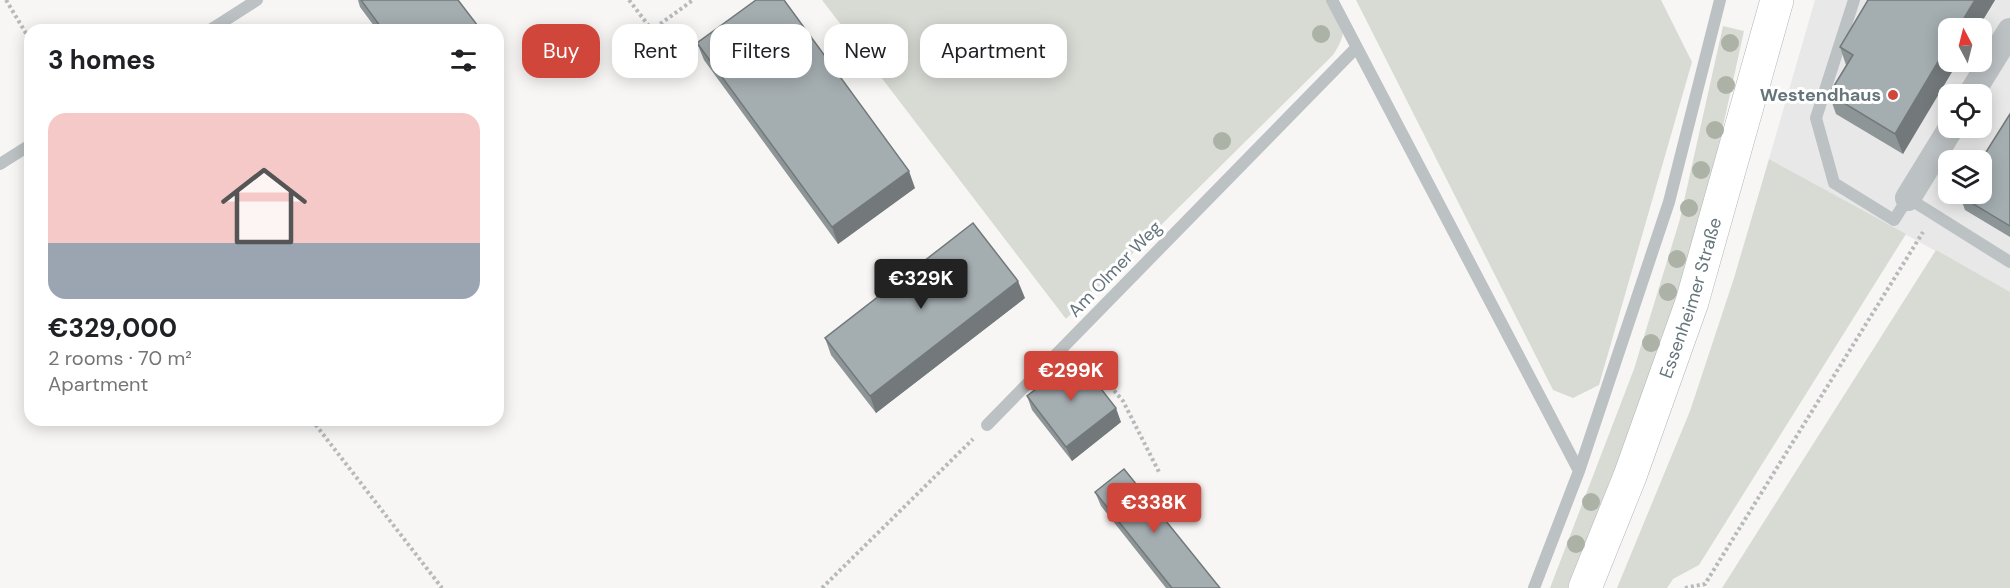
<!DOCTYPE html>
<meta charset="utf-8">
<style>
:root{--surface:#fff;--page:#f6f6f6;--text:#202124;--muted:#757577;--accent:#d0463b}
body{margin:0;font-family:"DM Sans",sans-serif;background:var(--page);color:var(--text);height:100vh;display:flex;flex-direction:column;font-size:22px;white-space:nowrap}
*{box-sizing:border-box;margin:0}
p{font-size:20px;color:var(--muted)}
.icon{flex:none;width:33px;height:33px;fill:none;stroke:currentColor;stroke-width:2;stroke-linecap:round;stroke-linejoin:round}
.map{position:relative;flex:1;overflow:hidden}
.panel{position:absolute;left:24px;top:24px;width:480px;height:402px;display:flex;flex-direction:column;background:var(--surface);border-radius:18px;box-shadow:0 3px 15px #0003}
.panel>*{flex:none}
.banner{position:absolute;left:522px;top:24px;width:570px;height:54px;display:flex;gap:12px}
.needle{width:39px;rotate:353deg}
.controls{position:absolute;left:1938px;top:18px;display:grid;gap:12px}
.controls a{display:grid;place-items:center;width:54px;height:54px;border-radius:12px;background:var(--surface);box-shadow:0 3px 15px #0003;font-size:30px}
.price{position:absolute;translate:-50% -51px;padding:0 14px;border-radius:6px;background:var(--accent);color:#fff;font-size:20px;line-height:39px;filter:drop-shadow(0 2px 3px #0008)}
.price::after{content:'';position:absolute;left:50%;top:36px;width:18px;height:14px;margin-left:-9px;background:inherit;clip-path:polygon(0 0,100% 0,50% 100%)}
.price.current{background:#222;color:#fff}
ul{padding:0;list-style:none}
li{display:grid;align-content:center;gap:12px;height:318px;padding:0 24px}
li span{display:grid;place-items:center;height:186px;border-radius:18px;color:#555}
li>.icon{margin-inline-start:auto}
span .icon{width:108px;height:108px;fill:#fffc;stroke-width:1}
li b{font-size:26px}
h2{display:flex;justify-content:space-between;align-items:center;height:72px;padding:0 24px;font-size:26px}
.pill{padding:0 21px;border-radius:18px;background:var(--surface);box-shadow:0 3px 15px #0003;font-size:21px;line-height:54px}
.pill.current{background:var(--accent);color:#fff}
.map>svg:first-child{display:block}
.built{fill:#e7e8e7;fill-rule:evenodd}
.green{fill:#d7dbd4}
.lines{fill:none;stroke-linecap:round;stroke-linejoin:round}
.secondary-casing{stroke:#aeb5b8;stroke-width:34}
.path{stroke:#b6babc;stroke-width:4;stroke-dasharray:3 3;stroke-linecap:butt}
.service{stroke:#bcc1c3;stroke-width:12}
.minor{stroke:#bcc1c3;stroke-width:26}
.secondary{stroke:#fff;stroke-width:33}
.tree{fill:#acb2a6}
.wall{fill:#8d9597}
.shaded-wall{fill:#73797b}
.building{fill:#a4adb0;stroke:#73797b;stroke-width:1.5}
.poi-dot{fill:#d0463b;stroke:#fff;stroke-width:2}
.labels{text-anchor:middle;stroke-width:6;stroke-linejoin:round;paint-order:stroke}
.poi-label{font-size:18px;font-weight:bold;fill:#65757c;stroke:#fff;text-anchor:end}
.street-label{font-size:18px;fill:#65757c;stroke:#fff}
</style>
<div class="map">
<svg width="2010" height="588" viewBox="0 0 2010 588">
<rect width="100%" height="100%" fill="#f7f6f4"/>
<path class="built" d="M 1815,0 L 2010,0 L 2010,292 L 1769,159 ZM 1948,28 L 1982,28 L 1982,62 L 1948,62 ZM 1948,94 L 1982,94 L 1982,128 L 1948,128 ZM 1948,160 L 1982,160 L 1982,194 L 1948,194 Z"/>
<path class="green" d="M 822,0 L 1331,0 C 1344,25 1349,30 1333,55 L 1066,319 Z
M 1356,0 L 1661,0 L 1692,62 L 1599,385 L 1573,398 L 1553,390 Z
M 1723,26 L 1744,31 L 1702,221 L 1653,371 L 1573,588 L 1550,588 L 1634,369 L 1680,219 Z
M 1769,159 L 1906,234 L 1699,565 L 1673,579 L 1667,588 L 1617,588 L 1690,411 L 1734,278 Z
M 1936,250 L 2010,292 L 2010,588 L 1722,588 Z"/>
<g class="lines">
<g class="secondary-casing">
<g id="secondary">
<path id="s1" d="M 1585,588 L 1630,476 L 1692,302 L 1777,0"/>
</g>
</g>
<path class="path" d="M 6,0 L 30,40
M 629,0 L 652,30 L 693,0
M 1083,354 L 1123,401 L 1159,472
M 312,420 L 442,588
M 822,588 L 973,439
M 1685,588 L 1705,584 L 1923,232"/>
<path class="service" d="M 1332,0 L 1579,471
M 1854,0 L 1816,118 L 1834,183 L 1894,220 L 1908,198 L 2010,262
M 210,30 L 257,0
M 0,164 L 30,145
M 987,425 L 1355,49
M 1534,588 L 1579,471 L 1669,202 L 1720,0"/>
<path class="minor" d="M 1971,94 L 2010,31
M 1908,198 L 1951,128"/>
<use href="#secondary" class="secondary"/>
</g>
<g class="tree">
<circle cx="1321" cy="34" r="9"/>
<circle cx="1730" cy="43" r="9"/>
<circle cx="1726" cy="85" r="9"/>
<circle cx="1715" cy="130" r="9"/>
<circle cx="1222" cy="141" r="9"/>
<circle cx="1701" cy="170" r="9"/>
<circle cx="1689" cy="208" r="9"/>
<circle cx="1677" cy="259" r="9"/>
<circle cx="1668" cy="292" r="9"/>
<circle cx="1651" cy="343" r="9"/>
<circle cx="1591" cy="502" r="9"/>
<circle cx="1576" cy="544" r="9"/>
</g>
<path class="wall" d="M 358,0 L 361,0 L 481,30 L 377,30 L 360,7 Z
M 1995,0 L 1978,28 L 1948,28 L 1903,154 L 1836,114 L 1829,94 L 1846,65 L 1840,47 Z
M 697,43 L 915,188 L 838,244 L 704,60 Z
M 2010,114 L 2010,237 L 1965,210 L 1960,196 Z
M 1025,298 L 876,413 L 831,355 L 825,338 Z
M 1027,396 L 1121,422 L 1072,461 L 1032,410 Z
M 1095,492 L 1220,588 L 1166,588 L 1101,506 Z"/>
<path class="shaded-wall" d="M 1975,0 L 1995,0 L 1978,28 L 1958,28 Z
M 1948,45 L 1948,62 L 1958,62 L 1903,154 L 1895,134 Z
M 498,54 L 502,66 L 498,69 Z
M 909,171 L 915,188 L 838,244 L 832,227 Z
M 1018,281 L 1025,298 L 876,413 L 870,396 Z
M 1116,408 L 1121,422 L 1072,461 L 1066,447 Z"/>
<path class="building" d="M 361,0 L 458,0 L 481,30 L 383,30 Z
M 756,0 L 784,0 L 909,171 L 832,227 L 697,43 Z
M 1868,0 L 1975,0 L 1958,28 L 1948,28 L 1948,45 L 1895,134 L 1829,94 L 1853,55 L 1840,47 Z
M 2010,114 L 2010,226 L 1960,196 L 1961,194 L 1982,194 L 1981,160 Z
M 973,223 L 1018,281 L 870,396 L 825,338 Z
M 1077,358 L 1116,408 L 1066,447 L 1027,396 Z
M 1124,469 L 1220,588 L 1172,588 L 1095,492 Z"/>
<circle class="poi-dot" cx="1893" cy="95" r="6"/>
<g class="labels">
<g class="poi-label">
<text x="1881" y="101">Westendhaus</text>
</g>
<g class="street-label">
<text transform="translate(1115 269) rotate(-46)" y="6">Am Olmer Weg</text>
<text dy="6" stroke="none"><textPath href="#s1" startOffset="309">Essenheimer Straße</textPath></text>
</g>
</g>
</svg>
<div class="controls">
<a><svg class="needle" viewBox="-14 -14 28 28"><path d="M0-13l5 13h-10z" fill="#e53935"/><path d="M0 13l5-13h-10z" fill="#757577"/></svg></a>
<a><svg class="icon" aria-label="locate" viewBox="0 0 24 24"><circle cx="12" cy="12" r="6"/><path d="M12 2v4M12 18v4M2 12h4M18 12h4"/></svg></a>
<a><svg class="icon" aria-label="layers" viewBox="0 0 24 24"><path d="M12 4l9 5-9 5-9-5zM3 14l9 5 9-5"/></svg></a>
</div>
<b class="price current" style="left:921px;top:310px">€329K</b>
<b class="price" style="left:1071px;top:402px">€299K</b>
<b class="price" style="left:1154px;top:534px">€338K</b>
<div class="banner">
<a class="pill current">Buy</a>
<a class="pill">Rent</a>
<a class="pill">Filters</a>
<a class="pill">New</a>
<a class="pill">Apartment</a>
</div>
<section class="panel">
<h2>3 homes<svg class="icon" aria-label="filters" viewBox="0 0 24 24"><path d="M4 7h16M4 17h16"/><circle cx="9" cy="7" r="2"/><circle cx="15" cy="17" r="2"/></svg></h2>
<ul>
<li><span style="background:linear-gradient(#f6c9c9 70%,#9aa5b1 0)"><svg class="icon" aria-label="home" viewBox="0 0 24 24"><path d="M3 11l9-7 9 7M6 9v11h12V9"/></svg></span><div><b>€329,000</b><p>2 rooms · 70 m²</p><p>Apartment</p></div></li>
</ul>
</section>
</div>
